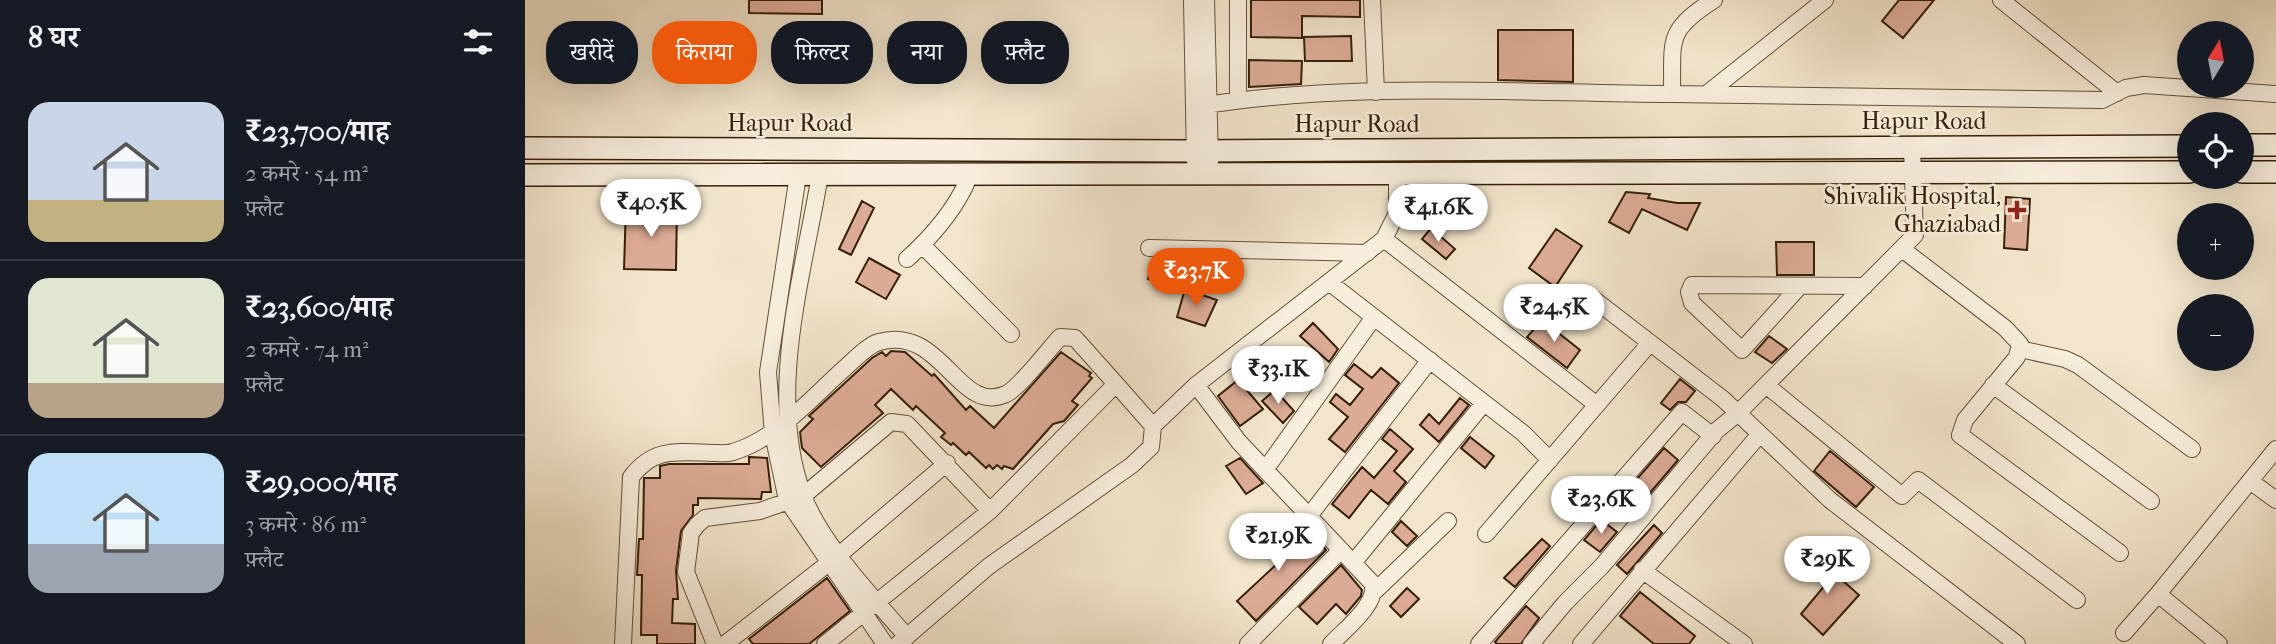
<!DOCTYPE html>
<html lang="hi">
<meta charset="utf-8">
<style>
:root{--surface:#171b24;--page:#20242c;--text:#f1f3f6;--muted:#9ea1a6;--line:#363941;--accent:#ea580c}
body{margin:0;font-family:"IM FELL French Canon","Noto Serif Devanagari",serif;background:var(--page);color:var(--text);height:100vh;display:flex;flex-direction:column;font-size:26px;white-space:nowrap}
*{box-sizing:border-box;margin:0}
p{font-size:23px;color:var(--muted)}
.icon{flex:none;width:38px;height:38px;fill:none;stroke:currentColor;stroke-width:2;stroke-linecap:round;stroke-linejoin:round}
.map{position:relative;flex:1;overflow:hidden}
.side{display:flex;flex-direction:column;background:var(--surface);width:525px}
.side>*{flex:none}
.hud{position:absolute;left:21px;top:21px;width:665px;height:63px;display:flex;gap:14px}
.needle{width:46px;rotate:10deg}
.buttons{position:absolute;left:1652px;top:21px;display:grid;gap:14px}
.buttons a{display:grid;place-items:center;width:77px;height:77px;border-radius:50%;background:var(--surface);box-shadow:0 7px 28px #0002;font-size:35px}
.price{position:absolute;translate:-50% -60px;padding:0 16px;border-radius:24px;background:#fff;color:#222;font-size:23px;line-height:46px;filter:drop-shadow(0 2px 4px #0008)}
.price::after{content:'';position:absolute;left:50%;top:42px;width:21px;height:16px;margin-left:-10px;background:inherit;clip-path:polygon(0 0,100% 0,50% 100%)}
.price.active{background:var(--accent);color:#fff}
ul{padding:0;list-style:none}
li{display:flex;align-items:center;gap:21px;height:175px;padding:0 28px}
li+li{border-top:2px solid var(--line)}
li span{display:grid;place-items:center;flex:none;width:196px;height:140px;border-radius:21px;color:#555}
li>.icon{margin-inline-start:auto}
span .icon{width:84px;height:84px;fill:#fffc;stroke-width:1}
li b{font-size:30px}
h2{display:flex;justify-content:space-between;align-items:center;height:84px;padding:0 28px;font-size:30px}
.pill{padding:0 24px;border-radius:28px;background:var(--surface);box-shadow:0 7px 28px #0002;font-size:24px;line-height:63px}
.pill.active{background:var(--accent);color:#fff}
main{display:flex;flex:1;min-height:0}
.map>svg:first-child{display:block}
.building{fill:#dcab95;stroke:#351f0a;stroke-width:2}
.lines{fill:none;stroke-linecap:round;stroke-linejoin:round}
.street-casing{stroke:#64503a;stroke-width:18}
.secondary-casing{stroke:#351f0a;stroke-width:24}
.street{stroke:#f7eedd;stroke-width:16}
.secondary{stroke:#f7eedd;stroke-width:21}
.poi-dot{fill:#8f2418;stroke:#f7eedd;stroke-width:2.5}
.labels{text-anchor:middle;stroke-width:5;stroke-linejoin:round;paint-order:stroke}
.street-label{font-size:24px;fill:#351f0a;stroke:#f7eedd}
.poi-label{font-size:24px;fill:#351f0a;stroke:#f7eedd;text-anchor:end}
</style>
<main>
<section class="side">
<h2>8 घर<svg class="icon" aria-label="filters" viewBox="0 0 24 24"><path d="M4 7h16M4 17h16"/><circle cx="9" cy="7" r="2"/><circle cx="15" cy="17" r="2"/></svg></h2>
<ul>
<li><span style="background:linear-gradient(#c9d6e8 70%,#c2b280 0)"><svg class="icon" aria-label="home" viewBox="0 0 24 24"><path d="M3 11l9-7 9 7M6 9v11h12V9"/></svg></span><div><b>₹23,700/माह</b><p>2 कमरे · 54 m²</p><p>फ़्लैट</p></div></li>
<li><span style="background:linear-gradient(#dfe7d0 75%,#b9a48a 0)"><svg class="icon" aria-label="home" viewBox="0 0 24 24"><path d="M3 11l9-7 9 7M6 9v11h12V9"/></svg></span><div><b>₹23,600/माह</b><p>2 कमरे · 74 m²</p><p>फ़्लैट</p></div></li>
<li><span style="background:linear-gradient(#bfe0f5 65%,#9aa5b1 0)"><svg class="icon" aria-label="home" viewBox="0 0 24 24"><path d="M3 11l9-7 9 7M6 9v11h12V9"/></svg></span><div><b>₹29,000/माह</b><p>3 कमरे · 86 m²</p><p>फ़्लैट</p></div></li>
</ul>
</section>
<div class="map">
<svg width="1751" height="644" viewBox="0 0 1751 644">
<rect width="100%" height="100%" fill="#f2e5cb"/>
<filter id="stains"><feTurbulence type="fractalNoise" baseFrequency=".00286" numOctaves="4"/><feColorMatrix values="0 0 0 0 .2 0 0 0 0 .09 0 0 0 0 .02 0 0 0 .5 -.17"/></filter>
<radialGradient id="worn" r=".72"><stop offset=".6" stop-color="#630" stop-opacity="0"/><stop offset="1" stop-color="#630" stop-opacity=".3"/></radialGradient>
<path class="building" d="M 224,0 L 297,0 L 297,14 L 224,13 Z
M 726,0 L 835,0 L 835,17 L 777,16 L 777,38 L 726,37 Z
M 1374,0 L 1409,0 L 1378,38 L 1357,21 Z
M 973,30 L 1048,30 L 1048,82 L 973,80 Z
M 826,36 L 827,61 L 780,61 L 779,37 Z
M 724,60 L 777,61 L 776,84 L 724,87 Z
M 1101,192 L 1125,194 L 1123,198 L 1152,203 L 1175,203 L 1162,230 L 1117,209 L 1104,233 L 1084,222 Z
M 1481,197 L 1505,199 L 1502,250 L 1479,248 Z
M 337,201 L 349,208 L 326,255 L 314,249 Z
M 101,205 L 115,205 L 115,213 L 140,214 L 140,206 L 152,206 L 151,270 L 99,269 Z
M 906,228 L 930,249 L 921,259 L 897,239 Z
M 1031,229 L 1057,246 L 1030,287 L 1004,268 Z
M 1251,242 L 1289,242 L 1289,275 L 1252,275 Z
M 344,258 L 375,275 L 361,299 L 331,282 Z
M 637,259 L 667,263 L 660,290 L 623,279 L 627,265 L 635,268 Z
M 660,289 L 692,300 L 680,326 L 652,317 Z
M 1017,320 L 1055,350 L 1042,368 L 1002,337 Z
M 788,323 L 813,349 L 804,362 L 775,336 Z
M 1244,336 L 1262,349 L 1247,363 L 1230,352 Z
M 366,351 L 380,352 L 407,376 L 409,374 L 441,410 L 445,406 L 469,428 L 536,352 L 566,373 L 564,376 L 567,378 L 547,401 L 553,405 L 539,421 L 528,424 L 488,469 L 479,466 L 477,469 L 472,465 L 468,469 L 464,465 L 461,468 L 444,452 L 441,455 L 428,443 L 426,445 L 416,437 L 420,433 L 391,406 L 388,410 L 366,389 L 350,405 L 358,413 L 296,467 L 277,448 L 275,432 L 288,419 L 284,416 L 347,358 L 357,352 L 361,356 Z
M 829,364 L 847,378 L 856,368 L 874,383 L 820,452 L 804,439 L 823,417 L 805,402 L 811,394 L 825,405 L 838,389 L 820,375 Z
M 1155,379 L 1170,391 L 1161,402 L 1153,402 L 1145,410 L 1136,403 Z
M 713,380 L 738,409 L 715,426 L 693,396 Z
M 750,390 L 769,411 L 758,423 L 737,401 Z
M 935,398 L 944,405 L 914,442 L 895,425 L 904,414 L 914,424 Z
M 865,429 L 888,449 L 869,471 L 881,482 L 863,504 L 846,490 L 824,518 L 807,504 L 837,467 L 849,478 L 872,451 L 857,439 Z
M 945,437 L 969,456 L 960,468 L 936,448 Z
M 1139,448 L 1153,460 L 1113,507 L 1098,495 Z
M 1305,451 L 1349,487 L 1331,507 L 1289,471 Z
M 224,457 L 242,458 L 246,492 L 237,492 L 236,499 L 173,498 L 173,505 L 168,505 L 168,515 L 156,531 L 151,571 L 153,599 L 148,599 L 147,623 L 170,624 L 170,644 L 132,644 L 132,635 L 116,635 L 117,575 L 112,575 L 114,539 L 118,539 L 119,478 L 135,478 L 135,466 L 144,464 L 224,464 Z
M 715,458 L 738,483 L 721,494 L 701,466 Z
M 1076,520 L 1092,532 L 1075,552 L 1059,540 Z
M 876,521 L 892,536 L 882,546 L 867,532 Z
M 741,525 L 772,557 L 790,538 L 801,550 L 731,621 L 712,601 L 754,562 L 729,537 Z
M 1129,525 L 1137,533 L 1102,574 L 1092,565 Z
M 1017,539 L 1025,546 L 990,587 L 979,578 Z
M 1282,549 L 1334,595 L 1298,635 L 1276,614 L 1301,584 L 1273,558 Z
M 816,565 L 837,590 L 836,596 L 821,614 L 811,604 L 792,624 L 774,607 Z
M 302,578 L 325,611 L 284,644 L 228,644 L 224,639 Z
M 882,588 L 894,599 L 876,617 L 865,606 Z
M 1115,592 L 1170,636 L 1164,644 L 1129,644 L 1095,616 Z
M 1001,606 L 1014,618 L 996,644 L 972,644 L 970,642 Z"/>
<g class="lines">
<g class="street-casing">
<path id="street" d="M 667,0 L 670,162
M 681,0 L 685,162
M 713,0 L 713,100
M 847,0 L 851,92
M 1476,0 L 1592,93
M 1184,92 L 1300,0
M 1147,94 L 1577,100 L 1601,88 L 1619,85 L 1751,94
M 669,107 C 822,81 992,93 1147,94 C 1148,40 1140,31 1189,0
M 273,175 L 243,372 L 248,434 L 262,500 L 360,644
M 295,175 C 278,276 241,395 278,495 C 296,544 348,597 382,637
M 859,239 L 1072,405
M 397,245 L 486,334
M 624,248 L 842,253
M 1377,249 L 1480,328 L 1495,344 L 1492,357 L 1440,420 L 1435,435 L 1595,553
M 382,259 C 404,239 428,212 441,184 L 438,174
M 805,283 L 998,433 L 1025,460
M 1275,286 L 1217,350 L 1167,303 L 1164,292 L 1167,285 L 1340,286
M 1066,297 L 1198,399 L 1305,500 L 1492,644
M 1495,349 L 1540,359 L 1553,365 L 1667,449
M 671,385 L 714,442 L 848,584 C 852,605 820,629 806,644
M 1241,385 L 1377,496 L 1393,480 L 1552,600
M 1468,385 L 1626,501
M 628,426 L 671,385 L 859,239 L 872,213 L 872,175
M 740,470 L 849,317
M 1725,481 L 1751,500
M 784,516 L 905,360
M 961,534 L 1125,343
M 828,563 L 959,403
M 1117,570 L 1219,644
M 849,592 L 923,521
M 1599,633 L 1633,594
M 98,644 L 106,477 C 129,447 152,452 187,453 C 193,453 201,454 208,452 C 253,438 286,398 321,367 C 330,359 343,345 354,342 C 417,324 433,416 481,394 C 493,389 525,348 535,337 L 550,338 L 591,384 L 465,511 L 300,644
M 190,644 L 161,572 L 166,533 L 172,525 L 180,518 L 235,511 L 278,496 L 366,422 L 382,424 L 465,511
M 200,644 L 314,555 L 422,463
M 373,644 L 464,566 L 607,465 L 626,447 L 628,426 L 591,384
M 723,644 L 816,550
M 954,644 L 1157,412 L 1188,436
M 1006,644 L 1040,603 L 1077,566 L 1191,431 L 1213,413 L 1390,235 L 1387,147
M 1056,644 L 1235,434
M 1694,644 L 1633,594 L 1751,449"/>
</g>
<g class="secondary-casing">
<path id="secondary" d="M 1717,145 L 1751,145
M 0,148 L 670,151 L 1664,146
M 1717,172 L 1751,172
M 0,175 L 1664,172"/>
</g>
<use href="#street" class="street"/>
<use href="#secondary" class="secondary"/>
</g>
<path class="poi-dot" d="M1488.5 199.5h7v7h7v7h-7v7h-7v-7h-7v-7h7z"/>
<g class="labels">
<g class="street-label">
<text x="1399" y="129">Hapur Road</text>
<text x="265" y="131">Hapur Road</text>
<text x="832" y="132">Hapur Road</text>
</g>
<g class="poi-label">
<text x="1476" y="204">Shivalik Hospital,<tspan x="1476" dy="28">Ghaziabad</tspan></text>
</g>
</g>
<rect width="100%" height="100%" filter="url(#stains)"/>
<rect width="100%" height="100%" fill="url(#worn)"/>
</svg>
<div class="buttons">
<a><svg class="needle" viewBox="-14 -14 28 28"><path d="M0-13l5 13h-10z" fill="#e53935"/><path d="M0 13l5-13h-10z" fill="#9ea1a6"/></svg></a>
<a><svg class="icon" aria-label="locate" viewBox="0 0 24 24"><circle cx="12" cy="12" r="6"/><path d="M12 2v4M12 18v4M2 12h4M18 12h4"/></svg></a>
<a>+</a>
<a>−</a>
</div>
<b class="price" style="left:126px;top:239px">₹40.5K</b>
<b class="price" style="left:913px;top:244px">₹41.6K</b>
<b class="price active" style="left:671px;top:308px">₹23.7K</b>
<b class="price" style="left:1029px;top:344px">₹24.5K</b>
<b class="price" style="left:753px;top:406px">₹33.1K</b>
<b class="price" style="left:1076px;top:536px">₹23.6K</b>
<b class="price" style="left:753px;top:573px">₹21.9K</b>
<b class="price" style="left:1302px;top:596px">₹29K</b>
<div class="hud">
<a class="pill">खरीदें</a>
<a class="pill active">किराया</a>
<a class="pill">फ़िल्टर</a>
<a class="pill">नया</a>
<a class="pill">फ़्लैट</a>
</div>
</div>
</main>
